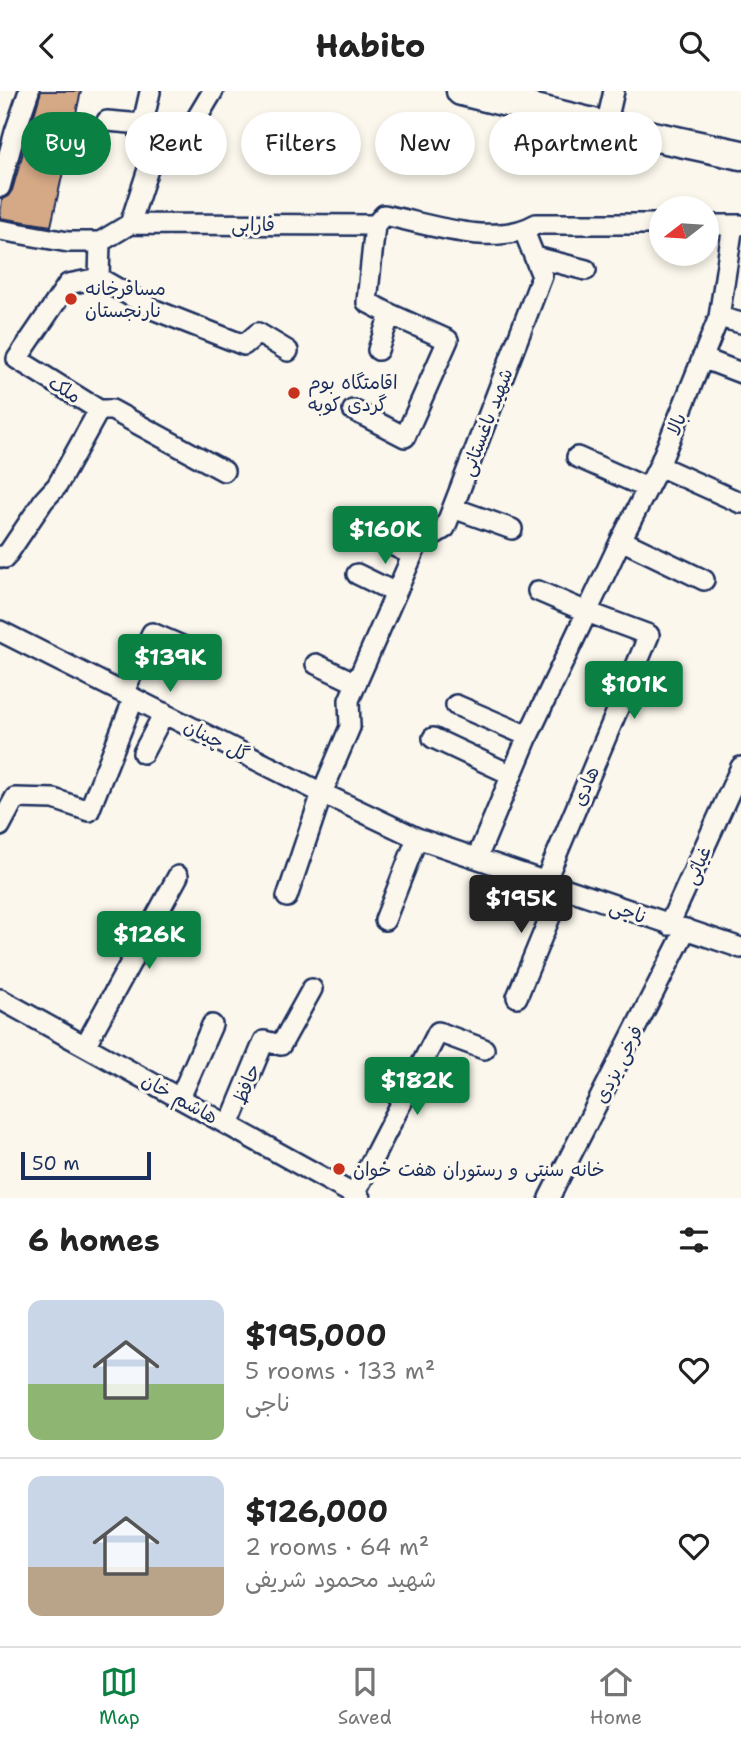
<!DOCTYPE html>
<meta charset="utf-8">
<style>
:root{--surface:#fff;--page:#f6f6f6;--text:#222;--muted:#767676;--line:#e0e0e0;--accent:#0b8043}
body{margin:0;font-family:"Shantell Sans","Playpen Sans Arabic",sans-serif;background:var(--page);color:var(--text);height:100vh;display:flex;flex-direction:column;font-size:26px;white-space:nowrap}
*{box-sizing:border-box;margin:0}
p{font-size:23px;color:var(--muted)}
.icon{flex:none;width:38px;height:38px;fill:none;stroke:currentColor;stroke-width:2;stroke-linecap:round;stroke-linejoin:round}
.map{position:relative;height:1107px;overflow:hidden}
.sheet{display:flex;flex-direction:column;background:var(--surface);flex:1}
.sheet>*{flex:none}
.banner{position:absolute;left:21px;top:21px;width:700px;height:63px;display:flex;gap:14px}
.needle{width:46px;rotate:253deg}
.buttons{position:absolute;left:649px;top:105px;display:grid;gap:14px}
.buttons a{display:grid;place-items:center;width:70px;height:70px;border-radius:50%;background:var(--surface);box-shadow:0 4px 10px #0003;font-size:35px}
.scale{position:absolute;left:21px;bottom:18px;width:130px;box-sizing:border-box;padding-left:7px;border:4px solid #1b2f5e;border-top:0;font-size:19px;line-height:24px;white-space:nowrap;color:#1b2f5e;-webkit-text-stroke:5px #fbf7ec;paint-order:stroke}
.price{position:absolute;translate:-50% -60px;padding:0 16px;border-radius:7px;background:var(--accent);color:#fff;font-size:23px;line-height:46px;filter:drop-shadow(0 2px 4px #0008)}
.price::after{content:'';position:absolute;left:50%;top:42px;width:21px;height:16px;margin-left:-10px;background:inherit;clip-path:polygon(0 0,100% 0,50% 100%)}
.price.current{background:#222;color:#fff}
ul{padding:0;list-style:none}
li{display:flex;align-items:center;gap:21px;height:175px;padding:0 28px}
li+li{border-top:2px solid var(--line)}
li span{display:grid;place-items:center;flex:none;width:196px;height:140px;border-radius:14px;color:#555}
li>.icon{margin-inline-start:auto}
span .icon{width:84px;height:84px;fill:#fffc;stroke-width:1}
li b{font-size:30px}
h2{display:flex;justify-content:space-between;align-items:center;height:84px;padding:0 28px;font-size:30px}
.pill{padding:0 24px;border-radius:32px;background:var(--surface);box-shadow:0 4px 10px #0003;font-size:24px;line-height:63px}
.pill.current{background:var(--accent);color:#fff}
header{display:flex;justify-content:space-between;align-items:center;height:91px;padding:0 28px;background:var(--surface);font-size:32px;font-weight:700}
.menu{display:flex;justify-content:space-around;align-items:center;height:98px;border-top:2px solid var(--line);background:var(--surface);font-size:19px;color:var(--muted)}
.menu a{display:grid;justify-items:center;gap:4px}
.menu .current{color:var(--accent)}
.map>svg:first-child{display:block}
.building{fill:#d5a886;stroke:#1b2f5e;stroke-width:2}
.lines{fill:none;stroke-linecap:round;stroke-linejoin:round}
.street-casing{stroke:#1b2f5e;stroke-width:24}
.secondary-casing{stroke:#1b2f5e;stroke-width:33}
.street{stroke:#fbf7ec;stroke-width:19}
.secondary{stroke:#fbf7ec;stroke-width:28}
.poi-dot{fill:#c8321e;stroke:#fbf7ec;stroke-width:2.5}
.labels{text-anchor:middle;stroke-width:6;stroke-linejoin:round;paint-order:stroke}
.street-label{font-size:19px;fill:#1b2f5e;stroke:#fbf7ec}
.poi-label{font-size:19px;fill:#1b2f5e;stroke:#fbf7ec;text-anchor:start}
</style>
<header><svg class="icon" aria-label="back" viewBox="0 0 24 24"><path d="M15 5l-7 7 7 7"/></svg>Habito<svg class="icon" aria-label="search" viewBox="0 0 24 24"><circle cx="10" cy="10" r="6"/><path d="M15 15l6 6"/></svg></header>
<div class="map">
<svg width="741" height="1107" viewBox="0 0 741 1107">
<rect width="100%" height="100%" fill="#fbf7ec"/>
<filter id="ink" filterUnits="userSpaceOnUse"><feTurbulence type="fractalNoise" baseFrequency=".0143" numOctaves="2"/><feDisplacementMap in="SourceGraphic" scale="14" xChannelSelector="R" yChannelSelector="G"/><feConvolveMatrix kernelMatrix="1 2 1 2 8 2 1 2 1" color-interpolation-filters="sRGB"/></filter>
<g filter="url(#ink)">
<path class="building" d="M 41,0 L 81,0 L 51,135 L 0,127 L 2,108 L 8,105 L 12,99 Z"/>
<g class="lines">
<g class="street-casing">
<path id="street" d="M 150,1 L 140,45 L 158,48
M 107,30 L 142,33
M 606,35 L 614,0
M 0,96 L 15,41 L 29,0
M 130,133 L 375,134 L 384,124 C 428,133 495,157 536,133 L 662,133
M 130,133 L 158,48 L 182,52 L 213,0
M 375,134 L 367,211 L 390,223 L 378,259
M 707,134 L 741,134
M 0,139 L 68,151 L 100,151 L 130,133
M 100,151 L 99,187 L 155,219 L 244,254 L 258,242 L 288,260
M 535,166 L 586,179
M 719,226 L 741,232
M 702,267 L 741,282
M 99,319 L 112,319 L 224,380
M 353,319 L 405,346 L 448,249 L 390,223
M 577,366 L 647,397
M 659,375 L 741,412
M 453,417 L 512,438
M 370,443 L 412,464
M 621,449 L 704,489
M 0,465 L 5,467 L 44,409 L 57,395 L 99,319 L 17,268 L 68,193 L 99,187
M 357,483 L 396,502
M 0,540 L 322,702 L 417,747 L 741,857
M 316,573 L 356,592
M 123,602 L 152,542 L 189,558
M 456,614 L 528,645
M 433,647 L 512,684
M 143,662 L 164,622
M 0,735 L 15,707 L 54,708 L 89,720 L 134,607
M 477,767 L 528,645 L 587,521 L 538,500
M 545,791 L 649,544 L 587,521 L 621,449 L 659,375 L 719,226 L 733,134
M 287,806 L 322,702 L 350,636 L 349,609 L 417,454 L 445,437 L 542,185 L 524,140
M 385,829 L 417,747
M 669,834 L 741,676
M 517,906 L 562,797
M 0,908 L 360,1107
M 85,955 L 178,785
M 180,1007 L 212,934
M 229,1034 L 264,950 L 281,954 L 312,898
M 354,1104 L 438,941 L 484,958
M 549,1107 L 686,838"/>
</g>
<g class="secondary-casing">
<path id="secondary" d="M 461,0 L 606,35 L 741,64"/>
</g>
<use href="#street" class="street"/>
<use href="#secondary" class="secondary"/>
</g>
</g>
<g class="poi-dot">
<circle cx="71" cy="208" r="7"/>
<circle cx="294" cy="302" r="7"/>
<circle cx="339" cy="1078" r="7"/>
</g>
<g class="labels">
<g class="street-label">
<text x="253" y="140">فارابی</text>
<text transform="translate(65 298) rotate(32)" y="7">ملک</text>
<text transform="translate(486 331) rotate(-69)" y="7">شهید باغستانی</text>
<text transform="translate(676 333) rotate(-68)" y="7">بالا</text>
<text transform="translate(217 649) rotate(27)" y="7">گل چینان</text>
<text transform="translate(585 695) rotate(-67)" y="7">هادی</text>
<text transform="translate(697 774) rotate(-66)" y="7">غیاثی</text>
<text transform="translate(628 820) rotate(19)" y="7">ناجی</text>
<text transform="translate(618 973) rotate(-63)" y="7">فرخی یزدی</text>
<text transform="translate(246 993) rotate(-68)" y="7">حافظ</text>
<text transform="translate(180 1007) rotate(29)" y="7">هاشم خان</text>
</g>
<g class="poi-label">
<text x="85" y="204">مسافرخانه<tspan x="85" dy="22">نارنجستان</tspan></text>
<text x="308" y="298">اقامتگاه بوم<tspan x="308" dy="22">گردی کوبه</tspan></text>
<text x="353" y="1085">خانه سنتی و رستوران هفت خوان</text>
</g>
</g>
</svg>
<div class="buttons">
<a><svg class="needle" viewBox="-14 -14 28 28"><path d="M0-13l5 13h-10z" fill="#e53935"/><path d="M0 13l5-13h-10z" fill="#767676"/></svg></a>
</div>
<div class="scale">50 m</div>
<b class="price" style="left:385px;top:475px">$160K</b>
<b class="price" style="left:170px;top:603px">$139K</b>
<b class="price" style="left:634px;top:630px">$101K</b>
<b class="price current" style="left:521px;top:844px">$195K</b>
<b class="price" style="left:149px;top:880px">$126K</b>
<b class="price" style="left:417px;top:1026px">$182K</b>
<div class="banner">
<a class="pill current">Buy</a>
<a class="pill">Rent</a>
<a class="pill">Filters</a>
<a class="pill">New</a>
<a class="pill">Apartment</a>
</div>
</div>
<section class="sheet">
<h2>6 homes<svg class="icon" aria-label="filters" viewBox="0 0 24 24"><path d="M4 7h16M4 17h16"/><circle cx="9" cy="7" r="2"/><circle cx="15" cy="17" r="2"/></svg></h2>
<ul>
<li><span style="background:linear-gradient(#c9d6e8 60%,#8fb573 0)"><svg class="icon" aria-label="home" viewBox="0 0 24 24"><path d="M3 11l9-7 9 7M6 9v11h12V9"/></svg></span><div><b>$195,000</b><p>5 rooms · 133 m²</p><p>ناجی</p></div><svg class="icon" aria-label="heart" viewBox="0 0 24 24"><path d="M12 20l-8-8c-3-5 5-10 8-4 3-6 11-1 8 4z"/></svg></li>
<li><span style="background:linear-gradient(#c9d6e8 65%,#b9a48a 0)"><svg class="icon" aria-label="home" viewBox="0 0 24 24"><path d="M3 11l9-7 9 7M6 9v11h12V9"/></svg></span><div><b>$126,000</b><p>2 rooms · 64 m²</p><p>شهید محمود شریفی</p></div><svg class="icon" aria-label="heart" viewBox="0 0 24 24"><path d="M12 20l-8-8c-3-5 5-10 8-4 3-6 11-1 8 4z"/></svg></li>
</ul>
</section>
<nav class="menu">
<a class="current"><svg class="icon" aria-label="map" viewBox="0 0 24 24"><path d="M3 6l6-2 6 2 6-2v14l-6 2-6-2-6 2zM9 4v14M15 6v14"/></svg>Map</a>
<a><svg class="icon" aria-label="saved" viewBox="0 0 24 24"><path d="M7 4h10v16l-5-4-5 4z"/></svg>Saved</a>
<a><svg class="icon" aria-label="home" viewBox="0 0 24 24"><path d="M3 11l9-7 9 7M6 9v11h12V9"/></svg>Home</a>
</nav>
